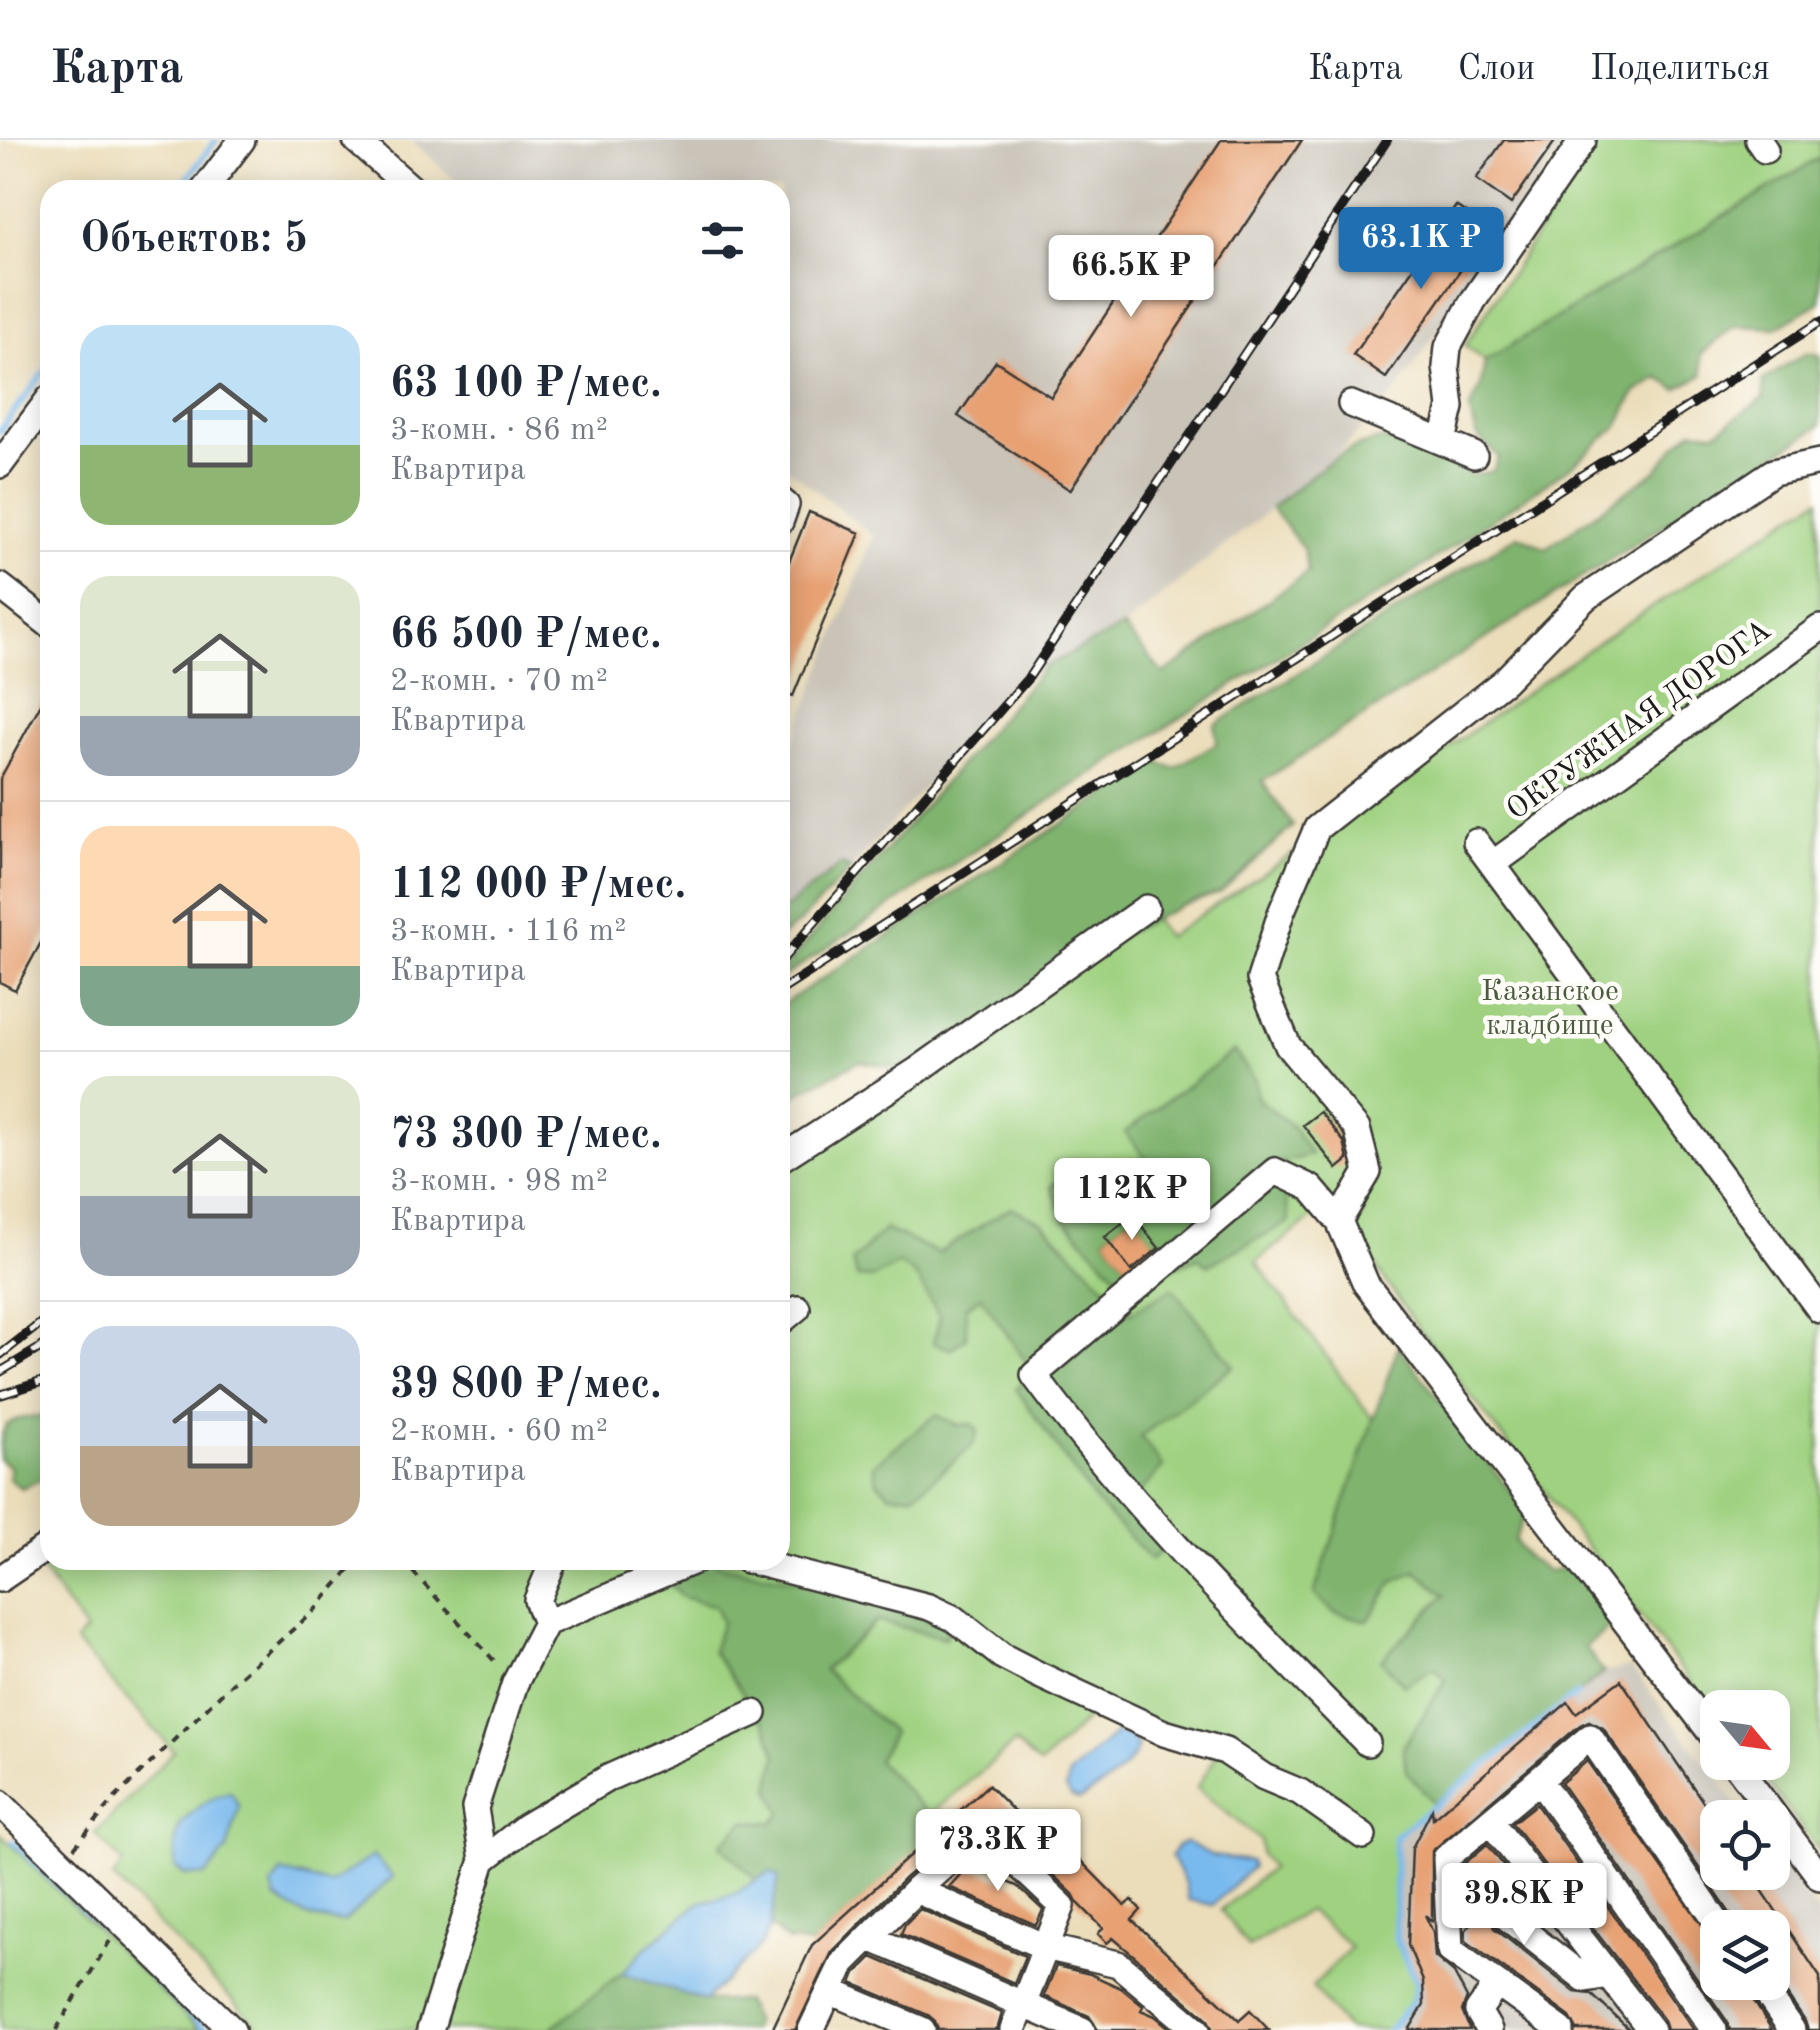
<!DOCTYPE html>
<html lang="ru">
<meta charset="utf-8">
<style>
:root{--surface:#fff;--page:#f6f6f7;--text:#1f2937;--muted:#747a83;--line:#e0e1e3;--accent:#1f6fb2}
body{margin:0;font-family:"Old Standard TT",serif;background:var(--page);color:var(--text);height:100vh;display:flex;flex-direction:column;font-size:38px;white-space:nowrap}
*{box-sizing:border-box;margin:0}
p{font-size:32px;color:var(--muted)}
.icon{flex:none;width:55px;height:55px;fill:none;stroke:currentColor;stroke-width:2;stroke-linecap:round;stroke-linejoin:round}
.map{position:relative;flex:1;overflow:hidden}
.drawer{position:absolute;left:40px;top:40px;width:750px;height:1390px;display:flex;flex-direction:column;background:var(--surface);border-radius:30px;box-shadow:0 5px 25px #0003}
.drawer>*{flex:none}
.needle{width:65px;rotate:119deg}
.controls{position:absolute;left:1700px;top:1550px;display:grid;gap:20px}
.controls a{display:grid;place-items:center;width:90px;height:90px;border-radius:20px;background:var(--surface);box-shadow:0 5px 25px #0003;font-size:50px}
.price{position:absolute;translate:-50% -85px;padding:0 22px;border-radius:10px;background:#fff;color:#222;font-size:32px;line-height:65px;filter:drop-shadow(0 2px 5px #0008)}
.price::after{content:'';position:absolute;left:50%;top:60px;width:30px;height:22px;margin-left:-15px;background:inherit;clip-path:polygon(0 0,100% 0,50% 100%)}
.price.selected{background:var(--accent);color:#fff}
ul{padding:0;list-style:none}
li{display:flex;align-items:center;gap:30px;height:250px;padding:0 40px}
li+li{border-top:2px solid var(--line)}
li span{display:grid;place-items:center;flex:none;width:280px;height:200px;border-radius:30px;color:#555}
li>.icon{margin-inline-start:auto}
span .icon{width:120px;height:120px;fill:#fffc;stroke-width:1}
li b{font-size:42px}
h2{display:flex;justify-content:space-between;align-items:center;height:120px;padding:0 40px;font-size:42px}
header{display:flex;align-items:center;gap:60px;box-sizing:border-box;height:140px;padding:0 50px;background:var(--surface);border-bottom:2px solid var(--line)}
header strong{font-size:48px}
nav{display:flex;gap:55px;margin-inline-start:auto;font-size:35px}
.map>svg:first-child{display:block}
.industrial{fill:#c9c3b8;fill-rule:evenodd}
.green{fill:#9fd180;stroke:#5e764e;stroke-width:2.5}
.forest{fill:#7fb36e;stroke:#4e6845;stroke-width:2.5}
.water{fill:#79baee;stroke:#4a6b85;stroke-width:2.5}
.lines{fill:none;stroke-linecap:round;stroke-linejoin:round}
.stream{stroke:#79baee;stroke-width:6}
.building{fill:#e7a173}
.minor-casing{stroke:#3b3934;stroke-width:30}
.path{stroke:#3b3934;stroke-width:4;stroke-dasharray:8 8;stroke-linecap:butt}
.minor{stroke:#fff;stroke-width:25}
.rail-casing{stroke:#1c1c1c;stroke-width:10}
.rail{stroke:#fdfcf7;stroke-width:6;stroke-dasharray:19;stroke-linecap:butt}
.labels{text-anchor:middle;stroke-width:9;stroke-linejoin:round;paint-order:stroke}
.street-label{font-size:30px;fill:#1c1c1c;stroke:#fdfcf7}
.park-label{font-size:30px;fill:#4a5b3f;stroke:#fdfcf7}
</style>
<header>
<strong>Карта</strong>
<nav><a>Карта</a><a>Слои</a><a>Поделиться</a></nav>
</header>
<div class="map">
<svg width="1820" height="1890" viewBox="0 0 1820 1890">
<rect width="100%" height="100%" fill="#fdfcf7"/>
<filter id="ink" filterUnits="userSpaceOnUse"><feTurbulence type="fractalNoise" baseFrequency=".01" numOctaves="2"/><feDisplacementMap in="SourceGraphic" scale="20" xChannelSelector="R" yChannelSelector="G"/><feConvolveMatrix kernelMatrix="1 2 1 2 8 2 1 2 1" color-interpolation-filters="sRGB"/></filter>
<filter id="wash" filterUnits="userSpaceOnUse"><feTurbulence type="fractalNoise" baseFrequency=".0048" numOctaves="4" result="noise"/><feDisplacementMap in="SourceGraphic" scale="40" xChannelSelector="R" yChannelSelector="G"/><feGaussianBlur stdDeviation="2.25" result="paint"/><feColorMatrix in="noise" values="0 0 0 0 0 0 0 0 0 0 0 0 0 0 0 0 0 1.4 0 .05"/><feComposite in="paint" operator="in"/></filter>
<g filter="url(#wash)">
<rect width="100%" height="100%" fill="#ebddba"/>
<path class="industrial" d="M 411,0 L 1567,0 L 1397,251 L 1333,319 L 1123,487 L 1022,538 L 851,729 L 841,725 L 780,772 L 780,635 L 874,396 L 780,322 L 780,50 L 466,50 Z
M 1631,1527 L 1746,1677 L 1718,1678 L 1718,1732 L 1772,1732 L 1773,1712 L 1820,1774 L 1820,1890 L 1389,1890 L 1413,1862 L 1416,1843 L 1396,1800 L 1395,1696 L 1604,1533 ZM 1718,1788 L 1772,1788 L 1772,1842 L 1718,1842 Z"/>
<path class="green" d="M 1598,0 L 1820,0 L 1820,18 L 1485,221 L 1465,205 Z
M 1820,358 L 1820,1712 L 1753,1623 L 1772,1622 L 1772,1568 L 1718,1568 L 1717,1576 L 1411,1178 L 1349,1088 L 1364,1074 L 1347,1050 L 1256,1122 L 1577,1554 L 1395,1696 L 1396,1800 L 1417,1843 L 1413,1861 L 1389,1890 L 1348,1890 L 1312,1847 L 1351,1807 L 1308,1770 L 1248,1807 L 1221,1770 L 1271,1728 L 1261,1715 L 1260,1700 L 1197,1648 L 1216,1616 L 1098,1568 L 1040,1625 L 1015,1603 L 800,1783 L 779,1737 L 770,1732 L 734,1754 L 699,1763 L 645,1809 L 622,1833 L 549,1890 L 262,1890 L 113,1738 L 123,1723 L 95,1694 L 174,1611 L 75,1502 L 86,1492 L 37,1423 L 50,1420 L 780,1420 L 780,1029 L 1150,775 L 1167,797 L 1368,664 L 1600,501 Z
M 0,1694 L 200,1890 L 0,1890 Z"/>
<path class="forest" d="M 1820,18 L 1820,162 L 1776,188 L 1735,186 L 1701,214 L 1703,235 L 1677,249 L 1659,238 L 1635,253 L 1618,286 L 1573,325 L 1425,425 L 1069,648 L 780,839 L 780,833 L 1044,527 L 1123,487 L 1164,534 L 1308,432 L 1303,408 L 1271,368 C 1324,326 1370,276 1442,310 C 1452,315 1462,328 1470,336 L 1493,331 L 1499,317 L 1478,297 L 1469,270 L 1480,249 L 1485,221 Z
M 1806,213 L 1820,215 L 1820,286 L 1262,641 L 1293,686 L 1220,753 L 1181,766 L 1097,807 L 926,923 L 897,928 L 859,921 L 780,963 L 780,866 L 1157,622 L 1174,628 L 1217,603 L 1215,585 L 1518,395 L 1546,408 L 1657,330 L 1677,304 L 1693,290 L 1716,292 L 1764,258 L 1763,241 Z
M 841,725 L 851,729 L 798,784 L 780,797 L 780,772 Z
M 1234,911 L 1255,940 L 1258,959 L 1293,987 L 1311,1015 L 1280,1023 L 1289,1082 L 1208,1125 L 1197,1117 L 1173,1128 L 1132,1075 L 1105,1097 L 1136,1137 L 1124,1143 L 1064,1079 L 1051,1046 L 1087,1022 L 1113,1053 L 1143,1055 L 1163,1041 L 1125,992 Z
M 1011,1067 L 1042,1082 L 1131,1172 L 1173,1148 L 1234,1226 L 1141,1296 L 1163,1327 L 1129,1364 L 1168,1405 L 1151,1420 L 1095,1361 L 1016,1249 L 1033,1232 L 981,1156 L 966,1167 L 966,1198 L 950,1209 L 933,1203 L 940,1177 L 916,1136 L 899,1124 L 872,1138 L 857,1137 L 852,1122 L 885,1089 L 938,1113 Z
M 1398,1206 L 1526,1371 L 1515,1400 L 1527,1418 L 1548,1431 L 1571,1427 L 1615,1483 L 1585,1507 L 1604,1533 L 1434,1663 L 1406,1631 L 1403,1607 L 1446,1540 L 1434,1528 L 1404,1545 L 1381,1520 L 1445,1455 L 1416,1431 L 1393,1442 L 1368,1481 L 1333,1472 L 1314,1454 Z
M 50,1274 L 50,1336 L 21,1348 L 9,1339 L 9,1326 L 0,1320 C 0,1274 10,1282 50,1274 Z
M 936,1275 L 957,1285 L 973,1284 L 978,1292 L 972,1306 L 914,1355 L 890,1354 L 877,1342 L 873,1325 Z
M 662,1420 L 713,1420 L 718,1425 L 799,1441 L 949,1485 L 945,1498 L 877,1481 L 824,1530 L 893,1593 L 877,1620 L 943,1689 L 812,1805 L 787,1801 L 770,1786 L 779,1737 L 770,1732 L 757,1740 L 720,1705 L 745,1681 L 772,1683 L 782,1674 L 770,1648 L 777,1616 L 766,1585 L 712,1511 L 722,1482 L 715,1466 L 682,1457 L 653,1424 Z
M 622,1833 L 705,1861 L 745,1861 L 754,1881 L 752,1890 L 549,1890 Z"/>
<path class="water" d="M 1117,1592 L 1132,1598 L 1138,1607 C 1128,1631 1101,1646 1080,1660 L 1071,1657 L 1066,1649 L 1069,1635 Z
M 231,1652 L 239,1667 L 227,1710 L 205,1736 L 185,1735 L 175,1728 C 175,1693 173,1686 202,1665 C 212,1658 219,1654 231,1652 Z
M 1186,1702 L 1213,1716 L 1250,1721 L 1252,1727 L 1213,1765 L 1188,1760 L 1185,1743 L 1171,1716 L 1177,1706 Z
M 373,1716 L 393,1737 L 344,1782 C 316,1782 298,1774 275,1758 L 272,1746 L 281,1732 L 329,1744 Z
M 770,1732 L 779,1737 L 770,1786 L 762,1804 L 705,1861 L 622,1833 L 645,1809 L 699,1763 L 734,1754 Z"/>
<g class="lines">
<path class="stream" d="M 179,50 L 216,0
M 0,291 L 50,224
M 13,1702 L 103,1788
M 120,1805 L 206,1890
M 1389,1890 L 1413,1861 L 1417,1843 L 1396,1800 L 1395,1696 L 1577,1554"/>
</g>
<g id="blocks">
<path class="building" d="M 1221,0 L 1302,0 L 1070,350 L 958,276 L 996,221 L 1051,257 Z
M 1504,0 L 1556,0 L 1511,64 L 1476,39 Z
M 1456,66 L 1489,89 L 1386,238 L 1353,215 Z
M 809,372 L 860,393 L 793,556 L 780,551 L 780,506 L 791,480 L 780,475 L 780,444 Z
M 50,547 L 50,786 L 15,850 L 0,842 L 0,639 Z
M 1320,972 L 1344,1002 L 1348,1020 L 1337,1029 L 1303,985 Z
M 1133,1075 L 1159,1108 L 1131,1131 L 1105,1097 Z
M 1621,1540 L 1718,1684 L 1718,1732 L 1750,1732 L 1820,1837 L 1820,1890 L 1808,1890 L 1805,1881 L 1772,1833 L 1772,1788 L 1737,1788 L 1734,1779 L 1603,1588 L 1589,1581 L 1580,1585 L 1432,1711 L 1432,1781 L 1425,1775 L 1433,1792 L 1435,1817 L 1454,1833 L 1467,1858 L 1462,1871 L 1470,1890 L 1409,1890 L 1424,1865 L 1423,1841 L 1408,1805 L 1412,1708 L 1432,1669 L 1433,1678 L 1568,1562 L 1576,1573 Z
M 1587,1621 L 1718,1807 L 1718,1842 L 1742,1842 L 1772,1890 L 1730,1890 L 1727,1881 L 1561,1643 Z
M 988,1645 L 1059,1717 L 1068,1708 L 1125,1766 L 1132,1760 L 1141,1770 L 1132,1780 L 1239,1880 L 1250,1870 L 1269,1890 L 1213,1890 L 1207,1878 L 1113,1798 L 1107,1803 L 1098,1794 L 1103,1788 L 1078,1763 L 1073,1754 L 994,1679 L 980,1675 L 905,1738 L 832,1812 L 795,1890 L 772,1890 L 812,1805 Z
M 1536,1664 L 1694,1890 L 1667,1890 L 1664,1880 L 1512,1683 Z
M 1487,1704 L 1514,1739 L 1489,1773 L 1494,1788 L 1575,1852 L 1591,1854 L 1630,1890 L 1577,1890 L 1570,1877 L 1466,1801 L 1465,1791 L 1484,1768 L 1463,1745 L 1463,1725 Z
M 968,1726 L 1017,1746 L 1043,1770 L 1036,1785 L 949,1747 Z
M 920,1769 L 1025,1816 L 1014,1843 L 901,1794 L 905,1784 Z
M 872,1817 L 1002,1873 L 997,1890 L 938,1890 L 935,1881 L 928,1875 L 852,1843 L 856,1833 Z
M 1056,1826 L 1090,1834 L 1121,1848 L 1143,1866 L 1141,1870 L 1155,1876 L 1172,1890 L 1098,1890 L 1089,1876 L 1044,1856 Z"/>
</g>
</g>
<g filter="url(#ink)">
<use href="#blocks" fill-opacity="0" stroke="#3b3934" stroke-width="2.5"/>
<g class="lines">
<g class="minor-casing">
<path id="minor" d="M 356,0 L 413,50
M 1758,0 L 1765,10
M 204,50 L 242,0
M 1351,264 L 1474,315
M 1443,301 L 1451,267 L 1446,227 L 1448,207 L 1473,161 L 1583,0
M 0,325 L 50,258
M 780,360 L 786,365 L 780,382
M 0,446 L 50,485
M 1476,702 L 1820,1170
M 1494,723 L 1820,488
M 780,1019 L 918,930 L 1146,768
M 1339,1081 L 1368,1032 L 1357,989 L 1288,906 L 1260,839 L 1281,773 L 1317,688 L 1504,541 L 1585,458 L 1773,332 L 1820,322
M 780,1182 L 797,1168
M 747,1420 L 929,1467 L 955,1479 L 1002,1516 L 1039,1535 L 1164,1593 L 1225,1611 L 1264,1637 L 1300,1652 L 1363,1696
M 0,1439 L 50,1405
M 546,1483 L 696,1420
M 1367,1603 C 1250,1484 1133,1370 1034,1235 L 1275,1031 L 1311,1048 L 1339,1081 L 1366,1144 L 1718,1602
M 1734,1622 L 1820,1737
M 1539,1640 L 1714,1890
M 0,1663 L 232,1890
M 1490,1681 L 1651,1890
M 483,1720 L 475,1668 L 515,1543 L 546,1483 L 537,1460 L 554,1420
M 1535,1739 L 1505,1776 L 1585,1839 L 1609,1835
M 916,1750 L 1045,1807 L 1118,1824 L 1197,1890
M 870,1798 L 1082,1890
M 1759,1842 L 1792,1890
M 830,1851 L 922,1890
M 430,1890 L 483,1720 L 525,1687 L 608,1638 L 754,1573
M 811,1890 L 843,1823 L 916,1750 L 983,1691 L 1062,1766 L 1013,1890
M 1489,1890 L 1478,1871 L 1496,1846
M 1561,1890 L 1450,1810 L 1446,1718 L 1590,1597 L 1721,1788"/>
</g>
<path class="path" d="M 402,1420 L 498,1525
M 74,1708 L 115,1658 L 232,1543 L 314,1471 L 358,1420
M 56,1890 L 111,1799"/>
<use href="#minor" class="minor"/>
<g class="rail-casing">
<path id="rail" d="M 780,822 L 1029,537 L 1387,0
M 780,851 L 1820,182
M 0,1215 L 50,1176
M 0,1232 L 50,1202
M 0,1255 L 50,1239"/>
</g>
<use href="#rail" class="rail"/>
</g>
</g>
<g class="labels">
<g class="street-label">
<text transform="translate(1638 579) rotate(-36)" y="10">ОКРУЖНАЯ ДОРОГА</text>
</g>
<g class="park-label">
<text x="1550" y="860">Казанское<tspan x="1550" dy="34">кладбище</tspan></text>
</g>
</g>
</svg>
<div class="controls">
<a><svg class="needle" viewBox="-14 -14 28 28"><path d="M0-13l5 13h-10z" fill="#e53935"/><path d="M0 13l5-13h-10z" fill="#747a83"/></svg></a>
<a><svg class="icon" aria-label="locate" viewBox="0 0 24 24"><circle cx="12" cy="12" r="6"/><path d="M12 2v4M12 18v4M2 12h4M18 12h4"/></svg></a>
<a><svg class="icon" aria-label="layers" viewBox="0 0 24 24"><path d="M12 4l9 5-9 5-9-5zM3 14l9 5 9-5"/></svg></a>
</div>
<b class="price selected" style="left:1421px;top:152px">63.1K ₽</b>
<b class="price" style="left:1131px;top:180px">66.5K ₽</b>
<b class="price" style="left:1132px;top:1103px">112K ₽</b>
<b class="price" style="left:998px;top:1754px">73.3K ₽</b>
<b class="price" style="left:1524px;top:1808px">39.8K ₽</b>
<section class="drawer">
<h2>Объектов: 5<svg class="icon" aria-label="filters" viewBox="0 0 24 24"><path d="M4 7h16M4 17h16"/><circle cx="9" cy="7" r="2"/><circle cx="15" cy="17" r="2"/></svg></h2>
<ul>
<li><span style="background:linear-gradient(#bfe0f5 60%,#8fb573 0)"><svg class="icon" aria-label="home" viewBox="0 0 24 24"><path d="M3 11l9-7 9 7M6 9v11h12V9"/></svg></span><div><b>63 100 ₽/мес.</b><p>3-комн. · 86 m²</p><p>Квартира</p></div></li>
<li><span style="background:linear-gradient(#dfe7d0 70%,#9aa5b1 0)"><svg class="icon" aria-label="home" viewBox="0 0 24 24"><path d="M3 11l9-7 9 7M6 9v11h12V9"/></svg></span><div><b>66 500 ₽/мес.</b><p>2-комн. · 70 m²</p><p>Квартира</p></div></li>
<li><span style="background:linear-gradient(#ffd9b3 70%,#7fa58c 0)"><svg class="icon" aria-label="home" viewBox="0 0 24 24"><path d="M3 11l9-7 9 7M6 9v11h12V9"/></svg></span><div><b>112 000 ₽/мес.</b><p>3-комн. · 116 m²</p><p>Квартира</p></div></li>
<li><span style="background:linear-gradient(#dfe7d0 60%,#9aa5b1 0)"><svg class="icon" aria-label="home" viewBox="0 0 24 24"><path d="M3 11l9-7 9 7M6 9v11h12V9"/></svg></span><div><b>73 300 ₽/мес.</b><p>3-комн. · 98 m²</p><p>Квартира</p></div></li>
<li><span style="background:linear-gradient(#c9d6e8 60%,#b9a48a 0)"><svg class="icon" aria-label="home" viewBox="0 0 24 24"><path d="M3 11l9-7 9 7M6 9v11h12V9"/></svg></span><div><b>39 800 ₽/мес.</b><p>2-комн. · 60 m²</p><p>Квартира</p></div></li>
</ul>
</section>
</div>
